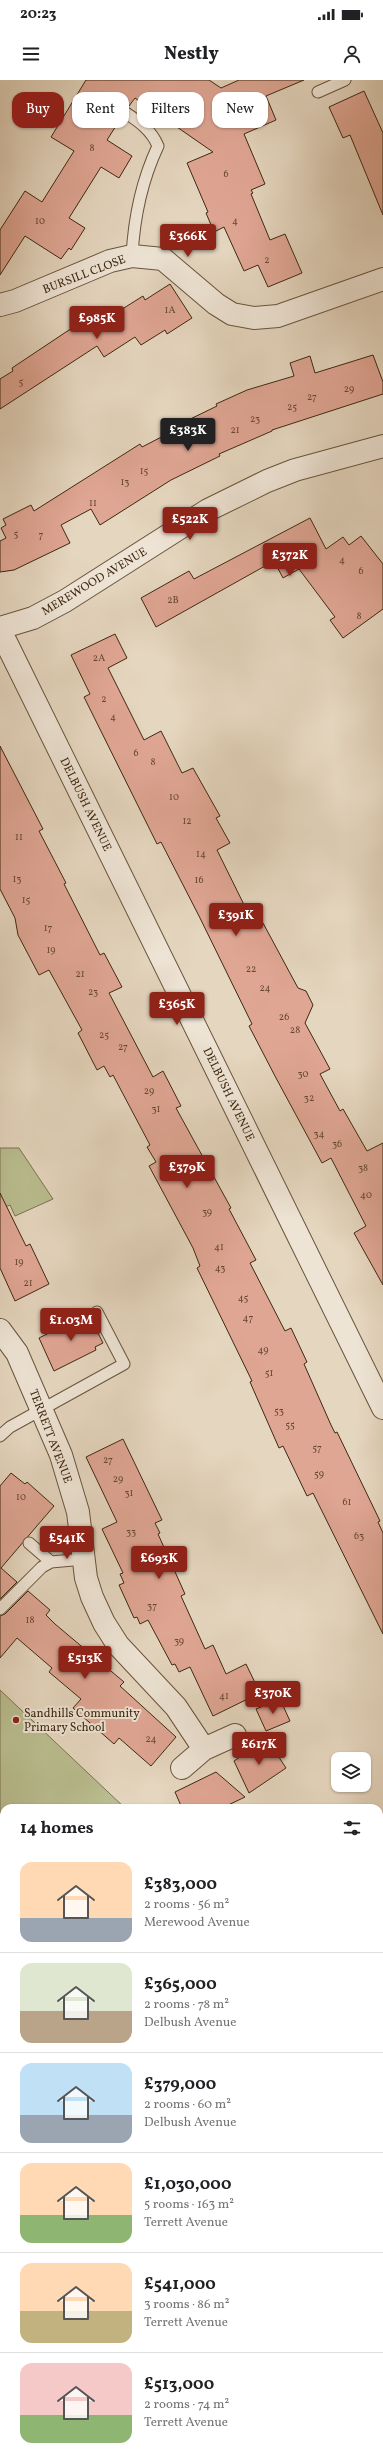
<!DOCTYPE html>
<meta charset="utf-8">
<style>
:root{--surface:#fff;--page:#f2f2f2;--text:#202124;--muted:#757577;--line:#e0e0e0;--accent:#8f2418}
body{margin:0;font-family:Vollkorn,serif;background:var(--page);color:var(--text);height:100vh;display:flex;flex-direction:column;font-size:15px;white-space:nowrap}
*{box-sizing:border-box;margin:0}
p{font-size:13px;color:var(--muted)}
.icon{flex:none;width:22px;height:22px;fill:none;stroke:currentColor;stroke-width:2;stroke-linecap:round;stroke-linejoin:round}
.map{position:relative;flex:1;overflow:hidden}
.details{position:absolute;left:0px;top:1724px;width:383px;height:656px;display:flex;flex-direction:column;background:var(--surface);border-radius:12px 12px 0 0;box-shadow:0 1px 3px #0004}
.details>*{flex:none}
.top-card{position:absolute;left:12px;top:12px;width:359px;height:36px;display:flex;gap:8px}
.buttons{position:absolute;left:331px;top:1672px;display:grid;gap:8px}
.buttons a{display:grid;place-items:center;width:40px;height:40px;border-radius:8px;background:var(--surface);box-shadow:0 1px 3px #0004;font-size:20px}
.price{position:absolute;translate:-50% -34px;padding:0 9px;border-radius:4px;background:var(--accent);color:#fff;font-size:13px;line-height:26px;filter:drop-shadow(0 1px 2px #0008)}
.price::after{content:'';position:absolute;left:50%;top:24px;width:12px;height:9px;margin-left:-6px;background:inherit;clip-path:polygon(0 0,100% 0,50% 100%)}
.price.on{background:#222;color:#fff}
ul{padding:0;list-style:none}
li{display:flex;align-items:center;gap:12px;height:100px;padding:0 20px}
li+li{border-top:1px solid var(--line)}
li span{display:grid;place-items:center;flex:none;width:112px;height:80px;border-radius:12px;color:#555}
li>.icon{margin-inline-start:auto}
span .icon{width:48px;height:48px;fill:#fffc;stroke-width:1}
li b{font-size:17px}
h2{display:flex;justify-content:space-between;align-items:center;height:48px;padding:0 20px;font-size:17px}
.tag{padding:0 14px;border-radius:12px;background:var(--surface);box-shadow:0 1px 3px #0004;font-size:14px;line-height:36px}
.tag.on{background:var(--accent);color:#fff}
.status{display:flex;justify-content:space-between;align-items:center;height:28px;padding:0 20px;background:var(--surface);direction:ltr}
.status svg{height:11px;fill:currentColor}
header{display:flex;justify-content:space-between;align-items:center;height:52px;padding:0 20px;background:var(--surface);font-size:18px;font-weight:800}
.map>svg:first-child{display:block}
.green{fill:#b9bd8f;stroke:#7c7250}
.building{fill:#e0a694;stroke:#3e2811}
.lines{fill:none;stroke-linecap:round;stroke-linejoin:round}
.service-casing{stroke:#68543c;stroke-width:13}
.minor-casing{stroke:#68543c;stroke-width:24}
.service{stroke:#eee4d5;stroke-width:11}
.minor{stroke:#eee4d5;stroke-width:22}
.poi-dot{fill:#8f2418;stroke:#eee4d5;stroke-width:1.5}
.labels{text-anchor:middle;stroke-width:4;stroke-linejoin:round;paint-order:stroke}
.number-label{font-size:10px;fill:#664832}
.street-label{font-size:12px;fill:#3e2811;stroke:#eee4d5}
.poi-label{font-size:12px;fill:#3e2811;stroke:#eee4d5;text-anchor:start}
</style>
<div class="status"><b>20:23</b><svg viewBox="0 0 49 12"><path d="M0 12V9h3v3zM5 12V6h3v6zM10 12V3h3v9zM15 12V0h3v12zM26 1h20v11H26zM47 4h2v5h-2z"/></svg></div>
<header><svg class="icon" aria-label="menu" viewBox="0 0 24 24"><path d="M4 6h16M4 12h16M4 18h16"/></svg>Nestly<svg class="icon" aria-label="person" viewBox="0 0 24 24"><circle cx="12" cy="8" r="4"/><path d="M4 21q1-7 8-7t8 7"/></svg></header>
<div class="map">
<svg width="383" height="2380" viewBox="0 0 383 2380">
<rect width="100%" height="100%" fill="#e5d6bf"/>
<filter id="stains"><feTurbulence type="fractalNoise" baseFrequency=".005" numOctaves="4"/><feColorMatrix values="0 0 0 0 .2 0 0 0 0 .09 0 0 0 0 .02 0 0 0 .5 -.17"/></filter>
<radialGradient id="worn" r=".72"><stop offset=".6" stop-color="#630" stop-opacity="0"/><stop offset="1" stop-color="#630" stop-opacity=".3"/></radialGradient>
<path class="green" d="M 0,1068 L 19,1068 L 53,1119 L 15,1136 L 10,1125 L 0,1129 Z
M 0,1610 L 125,1728 L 4,1728 L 4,1981 L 0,1984 Z
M 383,1750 L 383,2374 L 379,2369 L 379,1755 Z"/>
<path class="building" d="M 86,0 L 209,0 L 221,8 L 239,0 L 304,0 L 266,16 L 276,40 L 244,54 L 265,104 L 251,110 L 253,113 L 251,114 L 270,160 L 285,154 L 302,193 L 268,207 L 258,185 L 244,191 L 224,147 L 214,152 L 206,133 L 208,132 L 187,83 L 213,72 L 135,18 L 129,26 L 123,24 L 117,27 L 117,34 L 121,38 L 107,60 L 132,76 L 119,98 L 101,87 L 69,138 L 85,148 L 71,170 L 69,168 L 61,179 L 25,156 L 0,195 L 0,150 L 25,111 L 42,122 L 74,71 L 51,57 Z
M 364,11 L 383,53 L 383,135 L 350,55 L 343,58 L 329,27 Z
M 170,204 L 192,238 L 167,254 L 165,250 L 141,265 L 135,257 L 104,277 L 97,266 L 0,329 L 0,299 L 13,291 L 12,288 L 93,234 L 97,239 L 113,228 L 116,233 L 143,216 L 145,220 Z
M 373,275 L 383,302 L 383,314 L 272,350 L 272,351 L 219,374 L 220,376 L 171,400 L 100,445 L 91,429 L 61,445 L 70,463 L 14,490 L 0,492 L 0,461 L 6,458 L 1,448 L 6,445 L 3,439 L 31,425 L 34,431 L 140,364 L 142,367 L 179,348 L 178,345 L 217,326 L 216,324 L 247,310 L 294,296 L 290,283 L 310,276 L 315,293 Z
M 310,438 L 326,469 L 343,457 L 349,465 L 361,456 L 383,484 L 383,529 L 343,558 L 330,540 L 335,537 L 299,489 L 283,498 L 274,481 L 156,547 L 141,518 L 189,491 L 194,499 Z
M 115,554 L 127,578 L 108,588 L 144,660 L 161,651 L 182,693 L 193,688 L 220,736 L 216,738 L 230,763 L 217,770 L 255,847 L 263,843 L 298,908 L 306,911 L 313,925 L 305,943 L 330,989 L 320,994 L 340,1031 L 343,1029 L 367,1071 L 383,1063 L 383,1205 L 354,1153 L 366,1146 L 331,1078 L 322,1083 L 276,998 L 249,946 L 252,944 L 199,836 L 161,762 L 157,764 L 84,617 L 90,614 L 71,575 Z
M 0,666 L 43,749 L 39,751 L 66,803 L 64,804 L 100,875 L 104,873 L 122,907 L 109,913 L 153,997 L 163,991 L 181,1026 L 176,1028 L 231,1128 L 229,1129 L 256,1180 L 250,1183 L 285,1251 L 291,1248 L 307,1282 L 304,1284 L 331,1345 L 335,1353 L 337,1352 L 380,1441 L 378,1442 L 383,1453 L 383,1554 L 313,1413 L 307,1416 L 283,1366 L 279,1368 L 250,1302 L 252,1301 L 197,1188 L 200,1186 L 193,1168 L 149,1086 L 156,1082 L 147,1067 L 150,1065 L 113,995 L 110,997 L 104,986 L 97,990 L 78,953 L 82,950 L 49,890 L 39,895 L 18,855 L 15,838 L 0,809 Z
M 0,1113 L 26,1166 L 30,1164 L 49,1204 L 15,1221 L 0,1188 Z
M 89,1235 L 103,1263 L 95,1267 L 96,1270 L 54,1291 L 39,1258 L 81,1237 L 82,1239 Z
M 123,1359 L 162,1440 L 155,1443 L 160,1453 L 158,1454 L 185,1514 L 181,1516 L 205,1569 L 213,1565 L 226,1594 L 246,1584 L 260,1613 L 213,1636 L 190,1587 L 179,1592 L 175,1584 L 172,1585 L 148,1540 L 140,1544 L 137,1537 L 134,1538 L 119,1505 L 124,1503 L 120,1494 L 123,1493 L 102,1449 L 117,1442 L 86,1377 Z
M 11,1393 L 25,1404 L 27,1402 L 54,1426 L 1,1488 L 17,1502 L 0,1519 L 0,1406 Z
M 28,1511 L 50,1530 L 46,1535 L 55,1544 L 124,1602 L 120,1606 L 176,1657 L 151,1686 L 119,1658 L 114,1664 L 73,1628 L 81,1619 L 49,1592 L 52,1588 L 17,1558 L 0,1578 L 0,1536 L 5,1534 Z
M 280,1619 L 290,1641 L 266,1651 L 256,1629 Z
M 267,1659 L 286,1688 L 249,1713 L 234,1681 Z
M 216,1692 L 245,1717 L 222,1728 L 182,1728 L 175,1712 Z"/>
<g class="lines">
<g class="service-casing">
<path id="service" d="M 318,12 L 345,0
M 123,31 C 138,41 151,49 158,66 C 142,100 134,138 132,176
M 0,1356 L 10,1347 L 124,1284 L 97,1232
M 29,1463 L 51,1482
M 0,1529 L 42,1487 L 51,1482 L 84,1479"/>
</g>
<g class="minor-casing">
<path id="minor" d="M 0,225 L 15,221 L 110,181 L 132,176 L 163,179 L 216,224 L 232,234 L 254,238 L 278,236 L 383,199
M 0,548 L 33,538 L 65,521 L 208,430 L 267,401 L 295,390 L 383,366
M 0,550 L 383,1328
M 0,1250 L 17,1273 L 61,1375 L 78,1432 L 86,1498 L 92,1517 L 104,1543 L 118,1565 L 176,1627 L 204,1669
M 182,1688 L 204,1669 L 235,1655"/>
</g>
<use href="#service" class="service"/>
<use href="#minor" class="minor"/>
</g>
<circle class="poi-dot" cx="16" cy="1640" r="4"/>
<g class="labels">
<g class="number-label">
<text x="92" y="71">8</text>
<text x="226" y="97">6</text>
<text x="40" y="144">10</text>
<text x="235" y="144">4</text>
<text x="267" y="183">2</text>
<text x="170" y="233">1A</text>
<text x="21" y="305">5</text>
<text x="349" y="312">29</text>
<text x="312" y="320">27</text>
<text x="292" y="330">25</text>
<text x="255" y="342">23</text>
<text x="235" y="353">21</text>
<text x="144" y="394">15</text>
<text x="125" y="405">13</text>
<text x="93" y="426">11</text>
<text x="16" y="457">5</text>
<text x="41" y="458">7</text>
<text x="342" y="483">4</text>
<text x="361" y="494">6</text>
<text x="173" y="523">2B</text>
<text x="359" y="539">8</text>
<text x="99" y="581">2A</text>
<text x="104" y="622">2</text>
<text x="113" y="640">4</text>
<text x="136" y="676">6</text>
<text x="153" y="685">8</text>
<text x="174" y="720">10</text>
<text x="187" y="744">12</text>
<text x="19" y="760">11</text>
<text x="201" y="777">14</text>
<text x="17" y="802">13</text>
<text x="199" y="803">16</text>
<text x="26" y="823">15</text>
<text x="48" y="851">17</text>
<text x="51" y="873">19</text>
<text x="251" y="892">22</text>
<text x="80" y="897">21</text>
<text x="265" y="911">24</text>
<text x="93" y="915">23</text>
<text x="284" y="940">26</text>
<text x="295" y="953">28</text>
<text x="104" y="958">25</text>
<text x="123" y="970">27</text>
<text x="303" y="997">30</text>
<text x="149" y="1014">29</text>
<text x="309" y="1021">32</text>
<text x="156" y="1032">31</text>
<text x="319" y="1057">34</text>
<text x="337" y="1067">36</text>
<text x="363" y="1091">38</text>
<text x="366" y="1118">40</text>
<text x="207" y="1135">39</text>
<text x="219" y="1170">41</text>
<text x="19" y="1185">19</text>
<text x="220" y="1191">43</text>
<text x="28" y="1206">21</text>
<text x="243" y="1221">45</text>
<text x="248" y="1241">47</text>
<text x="263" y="1273">49</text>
<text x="269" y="1296">51</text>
<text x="279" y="1334">53</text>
<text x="290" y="1348">55</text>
<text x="317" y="1371">57</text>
<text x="108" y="1383">27</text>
<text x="319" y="1397">59</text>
<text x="118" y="1402">29</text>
<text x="129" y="1416">31</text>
<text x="21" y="1420">10</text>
<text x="347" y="1425">61</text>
<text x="131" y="1455">33</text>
<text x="359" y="1459">63</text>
<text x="152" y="1529">37</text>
<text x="30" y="1543">18</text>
<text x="179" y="1564">39</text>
<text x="224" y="1619">41</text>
<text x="151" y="1662">24</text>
</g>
<g class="street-label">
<text transform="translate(84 194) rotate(-21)" y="4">BURSILL CLOSE</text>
<text transform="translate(94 501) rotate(-31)" y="4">MEREWOOD AVENUE</text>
<text transform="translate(86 724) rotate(64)" y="4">DELBUSH AVENUE</text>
<text transform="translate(229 1014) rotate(64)" y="4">DELBUSH AVENUE</text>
<text transform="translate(51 1356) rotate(69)" y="4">TERRETT AVENUE</text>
</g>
<g class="poi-label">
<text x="24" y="1637">Sandhills Community<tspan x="24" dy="14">Primary School</tspan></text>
</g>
</g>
<rect width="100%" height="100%" filter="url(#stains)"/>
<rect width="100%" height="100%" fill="url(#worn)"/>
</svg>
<div class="buttons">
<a><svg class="icon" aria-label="layers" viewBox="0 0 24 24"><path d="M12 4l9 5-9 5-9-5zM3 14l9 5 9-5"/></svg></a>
</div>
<b class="price" style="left:188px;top:178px">£366K</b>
<b class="price" style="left:97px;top:260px">£985K</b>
<b class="price on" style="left:188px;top:372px">£383K</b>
<b class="price" style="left:190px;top:461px">£522K</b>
<b class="price" style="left:290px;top:497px">£372K</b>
<b class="price" style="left:236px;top:857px">£391K</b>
<b class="price" style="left:177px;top:946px">£365K</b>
<b class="price" style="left:187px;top:1109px">£379K</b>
<b class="price" style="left:71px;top:1262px">£1.03M</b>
<b class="price" style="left:67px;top:1480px">£541K</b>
<b class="price" style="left:159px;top:1500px">£693K</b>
<b class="price" style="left:85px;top:1600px">£513K</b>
<b class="price" style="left:273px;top:1635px">£370K</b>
<b class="price" style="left:259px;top:1686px">£617K</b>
<div class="top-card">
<a class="tag on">Buy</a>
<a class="tag">Rent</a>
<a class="tag">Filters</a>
<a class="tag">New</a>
</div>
<section class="details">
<h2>14 homes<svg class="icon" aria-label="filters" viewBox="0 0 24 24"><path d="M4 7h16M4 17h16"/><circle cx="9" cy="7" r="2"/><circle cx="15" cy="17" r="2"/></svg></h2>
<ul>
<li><span style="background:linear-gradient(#ffd9b3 70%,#9aa5b1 0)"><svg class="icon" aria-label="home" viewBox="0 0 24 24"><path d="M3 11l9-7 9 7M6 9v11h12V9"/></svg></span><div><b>£383,000</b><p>2 rooms · 56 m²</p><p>Merewood Avenue</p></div></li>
<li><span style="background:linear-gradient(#dfe7d0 60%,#b9a48a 0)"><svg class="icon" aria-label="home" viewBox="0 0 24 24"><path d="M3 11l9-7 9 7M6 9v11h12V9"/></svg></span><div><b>£365,000</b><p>2 rooms · 78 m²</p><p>Delbush Avenue</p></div></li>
<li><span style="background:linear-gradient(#bfe0f5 65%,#9aa5b1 0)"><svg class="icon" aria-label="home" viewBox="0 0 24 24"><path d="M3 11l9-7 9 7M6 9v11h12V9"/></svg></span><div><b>£379,000</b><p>2 rooms · 60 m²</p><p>Delbush Avenue</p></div></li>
<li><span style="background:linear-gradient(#ffd9b3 65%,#8fb573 0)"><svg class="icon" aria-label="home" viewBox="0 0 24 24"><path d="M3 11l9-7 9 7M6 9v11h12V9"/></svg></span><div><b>£1,030,000</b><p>5 rooms · 163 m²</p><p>Terrett Avenue</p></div></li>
<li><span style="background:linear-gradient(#ffd9b3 60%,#c2b280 0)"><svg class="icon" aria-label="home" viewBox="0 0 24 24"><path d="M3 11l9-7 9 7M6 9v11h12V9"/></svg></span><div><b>£541,000</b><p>3 rooms · 86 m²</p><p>Terrett Avenue</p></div></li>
<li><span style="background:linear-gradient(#f6c9c9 65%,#8fb573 0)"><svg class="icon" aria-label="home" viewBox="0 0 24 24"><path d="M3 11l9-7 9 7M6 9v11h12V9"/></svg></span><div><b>£513,000</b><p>2 rooms · 74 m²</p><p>Terrett Avenue</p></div></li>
</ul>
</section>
</div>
